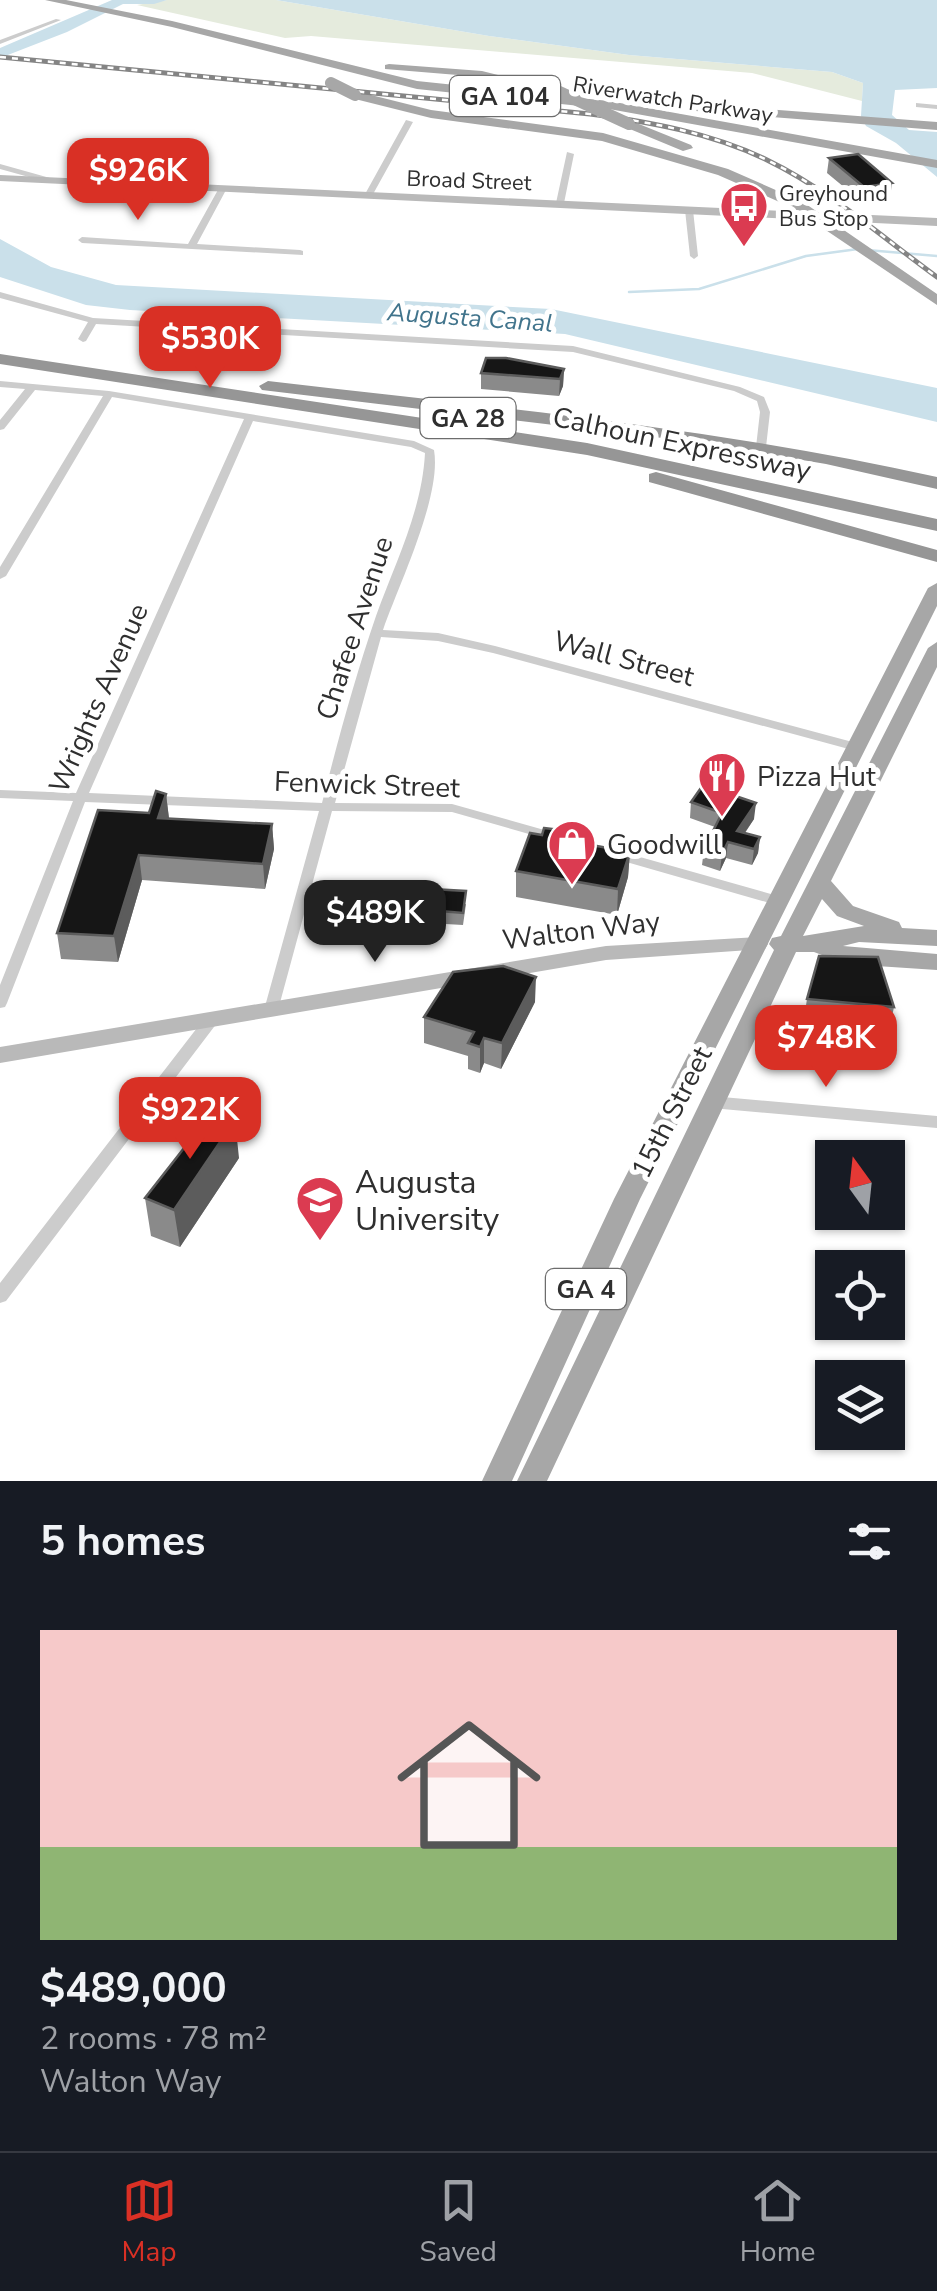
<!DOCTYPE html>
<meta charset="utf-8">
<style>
:root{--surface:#171b24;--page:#242831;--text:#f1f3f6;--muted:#9ea1a6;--line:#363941;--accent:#d93025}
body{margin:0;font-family:"Nunito Sans",sans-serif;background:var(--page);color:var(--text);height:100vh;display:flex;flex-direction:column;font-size:38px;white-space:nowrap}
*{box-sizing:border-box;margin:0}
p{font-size:32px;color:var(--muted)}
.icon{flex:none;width:55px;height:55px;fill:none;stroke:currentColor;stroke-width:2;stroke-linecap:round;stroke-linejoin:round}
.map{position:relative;height:1481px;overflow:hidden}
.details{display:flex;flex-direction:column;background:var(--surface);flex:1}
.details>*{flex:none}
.needle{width:65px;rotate:345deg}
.buttons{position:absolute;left:815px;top:1140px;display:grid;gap:20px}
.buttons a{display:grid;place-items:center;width:90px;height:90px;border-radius:0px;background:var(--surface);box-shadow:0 2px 8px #0004;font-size:50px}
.price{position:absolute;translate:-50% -85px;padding:0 22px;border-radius:20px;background:var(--accent);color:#fff;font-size:32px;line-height:65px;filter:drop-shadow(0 2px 5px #0008)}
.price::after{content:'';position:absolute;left:50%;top:60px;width:30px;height:22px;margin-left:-15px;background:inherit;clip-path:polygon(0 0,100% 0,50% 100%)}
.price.selected{background:#222;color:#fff}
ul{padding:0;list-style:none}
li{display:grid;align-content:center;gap:20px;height:530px;padding:0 40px}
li+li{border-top:2px solid var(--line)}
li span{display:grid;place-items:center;height:310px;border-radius:0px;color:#555}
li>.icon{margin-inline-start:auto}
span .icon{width:180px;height:180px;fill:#fffc;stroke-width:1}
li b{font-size:42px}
h2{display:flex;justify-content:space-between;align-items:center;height:120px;padding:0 40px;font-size:42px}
.tabs{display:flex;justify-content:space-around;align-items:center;height:140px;border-top:2px solid var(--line);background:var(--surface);font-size:28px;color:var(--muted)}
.tabs a{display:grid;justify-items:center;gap:5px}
.tabs .selected{color:var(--accent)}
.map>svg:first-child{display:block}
.green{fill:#e5ebdd}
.water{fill:#cae0ea}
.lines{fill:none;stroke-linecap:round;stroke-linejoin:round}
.stream{stroke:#cae0ea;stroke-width:2.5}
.street{fill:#ccc;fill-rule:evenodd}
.secondary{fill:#b9b9b9;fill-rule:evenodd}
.primary{fill:#a7a7a7;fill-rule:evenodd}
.highway{fill:#969696;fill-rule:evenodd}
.rail-casing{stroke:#848484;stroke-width:5}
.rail{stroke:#fff;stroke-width:2.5;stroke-dasharray:6;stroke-linecap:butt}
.primary-bridge{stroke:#a7a7a7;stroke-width:12}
.wall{fill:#8a8a8a}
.shaded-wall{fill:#5c5c5c}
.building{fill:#161616;stroke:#5c5c5c;stroke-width:2.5}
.labels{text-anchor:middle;stroke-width:10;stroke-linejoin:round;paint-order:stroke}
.far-street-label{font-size:22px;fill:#2f2f2f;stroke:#fff}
.far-poi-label{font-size:22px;fill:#2f2f2f;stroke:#fff;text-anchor:start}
.shield{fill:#fff;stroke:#6d6d6d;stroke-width:2.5}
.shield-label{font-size:25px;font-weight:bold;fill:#2f2f2f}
.far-water-label{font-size:25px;font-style:italic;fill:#41748c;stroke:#fff}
.street-label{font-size:28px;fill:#2f2f2f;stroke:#fff}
.poi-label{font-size:28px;fill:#2f2f2f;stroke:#fff;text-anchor:start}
.near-poi-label{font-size:32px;fill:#2f2f2f;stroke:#fff;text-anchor:start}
</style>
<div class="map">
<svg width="937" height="1481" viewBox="0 0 937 1481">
<rect width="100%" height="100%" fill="#fff"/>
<path class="green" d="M 167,0 L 276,0 L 489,36 L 629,55 L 832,72 L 863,83 L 862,101 L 752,73 L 311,36 L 285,38 L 137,5 Z"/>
<path class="water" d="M 112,0 L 167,0 L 154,4 L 123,4 L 67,32 L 0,58 L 0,48 Z
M 276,0 L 937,0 L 937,88 L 895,90 L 892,115 L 909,130 L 937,132 L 937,177 L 896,143 L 866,126 L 861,116 L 863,83 L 832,72 L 629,55 L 489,36 Z
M 0,239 L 51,267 L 116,285 L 551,309 L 937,388 L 937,422 L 565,334 L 130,310 L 86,305 L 0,277 Z"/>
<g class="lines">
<path class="stream" d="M 867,250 L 937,256
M 629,292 L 699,289 L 806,256 L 858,249"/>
<path class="street" d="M 56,19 L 61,20 L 0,44 L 0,40 Z
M 916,103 L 937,105 L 937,109 L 916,107 Z
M 406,120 L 413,122 L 372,196 L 365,198 L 364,196 Z
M 567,152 L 574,154 L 564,203 L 560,205 L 556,203 Z
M 0,164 L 50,178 L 51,180 L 47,182 L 0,169 Z
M 219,188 L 226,190 L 197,244 L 300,250 L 303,251 L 303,255 L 82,243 L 78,240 L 82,237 L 188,244 Z
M 689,207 L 693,210 L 698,256 L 694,259 L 690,256 L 685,210 Z
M 0,292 L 93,318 L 573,346 L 740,387 L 764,397 L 770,412 L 766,447 L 761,450 L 756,447 L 760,412 L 757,401 L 734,391 L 573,352 L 233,332 L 213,362 L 210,363 L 205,360 L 224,331 L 174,328 L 153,357 L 150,358 L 145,355 L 165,328 L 96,324 L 86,341 L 83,342 L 78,339 L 88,322 L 0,298 Z
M 0,381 L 109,391 L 414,441 L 434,450 C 442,496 399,584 383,630 L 438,633 L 495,646 L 860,744 L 862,747 L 856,751 L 493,653 L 438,641 L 381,637 L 335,803 L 452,804 L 785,898 L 787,901 L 785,904 L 780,906 L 452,812 L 332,811 L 278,1010 L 276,1014 L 271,1015 L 266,1014 L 264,1010 L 319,811 L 85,802 L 7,1003 L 5,1007 L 0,1008 L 0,985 L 73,801 L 0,798 L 0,790 L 76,793 L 244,419 L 112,397 L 6,576 L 0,579 L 0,567 L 103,396 L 35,390 L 4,429 L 0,430 L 0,420 L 25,389 L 0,387 ZM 253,421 L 411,447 L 425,453 C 422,511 395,563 376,616 C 355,677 338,740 322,803 L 89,793 Z
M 212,1014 L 217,1015 L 219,1019 L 217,1023 L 6,1301 L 0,1303 L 0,1283 L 207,1015 Z
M 711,1096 L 937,1116 L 937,1128 L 711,1108 L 706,1106 L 703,1102 L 706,1098 Z"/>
<path class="secondary" d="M 0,175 L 937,218 L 937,226 L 0,181 Z
M 758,937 L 765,939 L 768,944 L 765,949 L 606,960 L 0,1063 L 0,1047 L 606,946 Z"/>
<path class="primary" d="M 45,0 L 66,0 L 172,21 L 417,81 L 609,101 L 937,160 L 937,168 L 609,109 L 417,89 L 172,27 Z
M 389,64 L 482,71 L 559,90 L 553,94 L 482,77 L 385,69 L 385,65 Z
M 355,91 L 431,110 L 603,133 L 728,169 L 803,202 L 937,294 L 937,305 L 793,208 L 718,175 L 602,141 L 431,118 L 351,98 L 351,92 Z
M 700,104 L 937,122 L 937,130 L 696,111 L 694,108 Z
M 629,120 L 691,145 L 693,148 L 683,151 L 625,127 L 625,121 Z
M 937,583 L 937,606 L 640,1199 L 512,1481 L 482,1481 L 614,1199 L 928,588 Z
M 937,642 L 937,667 L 831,881 L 853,906 L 899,922 L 902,928 L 937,930 L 937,946 L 859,942 L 843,946 L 937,954 L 937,970 L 846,964 L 814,952 L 796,952 L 547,1481 L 517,1481 L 774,950 L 769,944 L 772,938 L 781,936 L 928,648 ZM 822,899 L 837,916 L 864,926 L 803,936 Z"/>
<path class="highway" d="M 0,354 L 587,443 L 937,519 L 937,531 L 587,455 L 0,364 Z
M 268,381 C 492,407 717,428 937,477 L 937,489 L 826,464 L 696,442 L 262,390 L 259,386 Z
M 656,472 L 937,550 L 937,562 L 649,482 L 649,474 Z"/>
<g class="rail-casing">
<path id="rail" d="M 0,57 L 590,114 C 650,122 712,133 767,160 C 829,190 882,237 937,277"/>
</g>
<use href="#rail" class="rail"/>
<path class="primary-bridge" d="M 331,83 L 355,95
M 555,90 L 629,124"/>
</g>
<path class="wall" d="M 829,158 L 890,198 L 862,202 L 827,173 Z
M 564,369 L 563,386 L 559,396 L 481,389 L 481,373 Z
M 166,794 L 169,818 L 272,824 L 274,849 L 265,889 L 142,880 L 118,962 L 61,959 L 57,933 L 149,813 Z
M 691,802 L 754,819 L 745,833 L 760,837 L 758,853 L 752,865 L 726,858 L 720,871 L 702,865 L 704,849 L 715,827 L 690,818 Z
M 561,830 L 560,840 L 630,852 L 628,877 L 617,915 L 516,897 L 516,871 L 542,835 Z
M 466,904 L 463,925 L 428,923 L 428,910 Z
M 807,999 L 894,1007 L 890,1026 L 804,1018 Z
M 535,1002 L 501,1069 L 484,1063 L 480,1073 L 468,1069 L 468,1056 L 424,1043 L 424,1017 Z
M 239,1158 L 180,1247 L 151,1236 L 145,1198 Z"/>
<path class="shaded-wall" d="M 892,183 L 890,198 L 862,202 L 864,187 Z
M 564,369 L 563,386 L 559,396 L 560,379 Z
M 166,794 L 169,819 L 158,818 Z
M 756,803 L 754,819 L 737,844 L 737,831 Z
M 272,824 L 274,849 L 265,889 L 263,864 Z
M 760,837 L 758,853 L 752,865 L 754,849 Z
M 728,842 L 726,858 L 720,871 L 722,854 Z
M 630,852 L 628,877 L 617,915 L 618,889 Z
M 139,855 L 142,880 L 118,962 L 114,936 Z
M 536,977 L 535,1002 L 501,1069 L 502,1043 Z
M 484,1038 L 484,1063 L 480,1073 L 480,1047 Z
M 235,1120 L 239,1158 L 180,1247 L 174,1210 Z"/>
<path class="building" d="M 858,154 L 892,183 L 864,187 L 829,158 Z
M 486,358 L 506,358 L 564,369 L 560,379 L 481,373 Z
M 703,785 L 756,803 L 737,831 L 760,837 L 754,849 L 728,842 L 722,854 L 704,849 L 722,813 L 691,802 Z
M 156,791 L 166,794 L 158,818 L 272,824 L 263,864 L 139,855 L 114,936 L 57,933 L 98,810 L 149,813 Z
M 544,828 L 561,830 L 558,839 L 630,852 L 618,889 L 516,871 L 530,833 L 542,835 Z
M 431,889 L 466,891 L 463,913 L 428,910 Z
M 819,956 L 878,957 L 894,1007 L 807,999 Z
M 503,966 L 536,977 L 502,1043 L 484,1038 L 480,1047 L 468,1043 L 474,1032 L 424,1017 L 453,972 Z
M 213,1111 L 235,1120 L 174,1210 L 145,1198 Z"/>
<defs>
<g id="bus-pin" transform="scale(2.5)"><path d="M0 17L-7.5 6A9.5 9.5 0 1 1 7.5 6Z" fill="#db3b51" stroke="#fff"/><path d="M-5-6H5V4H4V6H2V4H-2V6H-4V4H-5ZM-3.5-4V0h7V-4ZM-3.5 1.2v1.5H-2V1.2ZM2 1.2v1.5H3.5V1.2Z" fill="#fff"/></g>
<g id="restaurant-pin" transform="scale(2.5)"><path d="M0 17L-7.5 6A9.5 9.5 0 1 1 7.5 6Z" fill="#db3b51" stroke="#fff"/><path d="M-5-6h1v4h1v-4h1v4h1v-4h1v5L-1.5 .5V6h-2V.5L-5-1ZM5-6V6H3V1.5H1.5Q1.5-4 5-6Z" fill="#fff"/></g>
<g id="shop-pin" transform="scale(2.5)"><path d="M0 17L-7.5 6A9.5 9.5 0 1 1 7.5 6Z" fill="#db3b51" stroke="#fff"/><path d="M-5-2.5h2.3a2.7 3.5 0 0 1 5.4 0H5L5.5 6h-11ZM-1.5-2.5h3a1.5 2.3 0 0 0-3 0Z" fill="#fff"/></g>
<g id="university-pin" transform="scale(2.5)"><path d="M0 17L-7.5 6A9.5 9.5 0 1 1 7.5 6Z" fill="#db3b51" stroke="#fff"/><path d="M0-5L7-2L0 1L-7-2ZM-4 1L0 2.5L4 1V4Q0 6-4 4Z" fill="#fff"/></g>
</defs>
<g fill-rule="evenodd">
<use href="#bus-pin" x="744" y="206"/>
<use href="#restaurant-pin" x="722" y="776"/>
<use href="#shop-pin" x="572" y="844"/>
<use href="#university-pin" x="320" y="1200"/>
</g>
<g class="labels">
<g class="far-street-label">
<text transform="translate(673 99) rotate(9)" y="8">Riverwatch Parkway</text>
<text transform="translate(469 180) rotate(2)" y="8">Broad Street</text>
</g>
<g class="far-poi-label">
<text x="779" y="201">Greyhound<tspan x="779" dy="25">Bus Stop</tspan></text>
</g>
<g class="shield">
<rect x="450" y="76" width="110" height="40" rx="8"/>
<rect x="420.5" y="398" width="95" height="40" rx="8"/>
<rect x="546" y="1269" width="80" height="40" rx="8"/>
</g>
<g class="shield-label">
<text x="505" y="105">GA 104</text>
<text x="468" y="427">GA 28</text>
<text x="586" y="1298">GA 4</text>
</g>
<g class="far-water-label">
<text transform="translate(470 317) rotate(4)" y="9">Augusta Canal</text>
</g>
<g class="street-label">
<text transform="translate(682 443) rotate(12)" y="10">Calhoun Expressway</text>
<text transform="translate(354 628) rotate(-72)" y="10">Chafee Avenue</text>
<text transform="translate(624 658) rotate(15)" y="10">Wall Street</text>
<text transform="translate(98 698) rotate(-66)" y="10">Wrights Avenue</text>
<text transform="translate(367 784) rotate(2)" y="10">Fenwick Street</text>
<text transform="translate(581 930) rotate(-7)" y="10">Walton Way</text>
<text transform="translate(671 1112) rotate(-63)" y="10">15th Street</text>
</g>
<g class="poi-label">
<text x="757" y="786">Pizza Hut</text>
<text x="607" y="854">Goodwill</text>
</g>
<g class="near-poi-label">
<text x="355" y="1193">Augusta<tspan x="355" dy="37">University</tspan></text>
</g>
</g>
</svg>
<div class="buttons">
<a><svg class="needle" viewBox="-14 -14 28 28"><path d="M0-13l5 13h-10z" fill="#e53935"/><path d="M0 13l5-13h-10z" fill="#9ea1a6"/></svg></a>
<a><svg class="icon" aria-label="locate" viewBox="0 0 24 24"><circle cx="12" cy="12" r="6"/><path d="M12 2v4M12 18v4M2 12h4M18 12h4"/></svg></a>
<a><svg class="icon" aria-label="layers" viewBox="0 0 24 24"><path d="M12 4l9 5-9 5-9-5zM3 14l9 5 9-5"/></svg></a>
</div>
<b class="price" style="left:138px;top:223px">$926K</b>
<b class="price" style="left:210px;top:391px">$530K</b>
<b class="price selected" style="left:375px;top:965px">$489K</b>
<b class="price" style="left:826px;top:1090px">$748K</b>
<b class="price" style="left:190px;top:1162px">$922K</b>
</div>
<section class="details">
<h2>5 homes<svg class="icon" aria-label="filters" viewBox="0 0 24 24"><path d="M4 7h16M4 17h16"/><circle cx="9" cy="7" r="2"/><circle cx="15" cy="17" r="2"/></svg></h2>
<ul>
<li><span style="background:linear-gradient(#f6c9c9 70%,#8fb573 0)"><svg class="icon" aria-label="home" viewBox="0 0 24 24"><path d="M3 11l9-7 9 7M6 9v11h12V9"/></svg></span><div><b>$489,000</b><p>2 rooms · 78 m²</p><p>Walton Way</p></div></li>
</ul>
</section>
<nav class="tabs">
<a class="selected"><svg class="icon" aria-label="map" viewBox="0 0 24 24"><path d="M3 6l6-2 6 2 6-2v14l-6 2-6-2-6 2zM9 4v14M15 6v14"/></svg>Map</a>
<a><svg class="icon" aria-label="saved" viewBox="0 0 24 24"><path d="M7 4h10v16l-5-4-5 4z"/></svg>Saved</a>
<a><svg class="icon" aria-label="home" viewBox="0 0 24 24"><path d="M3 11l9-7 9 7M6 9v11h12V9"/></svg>Home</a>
</nav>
